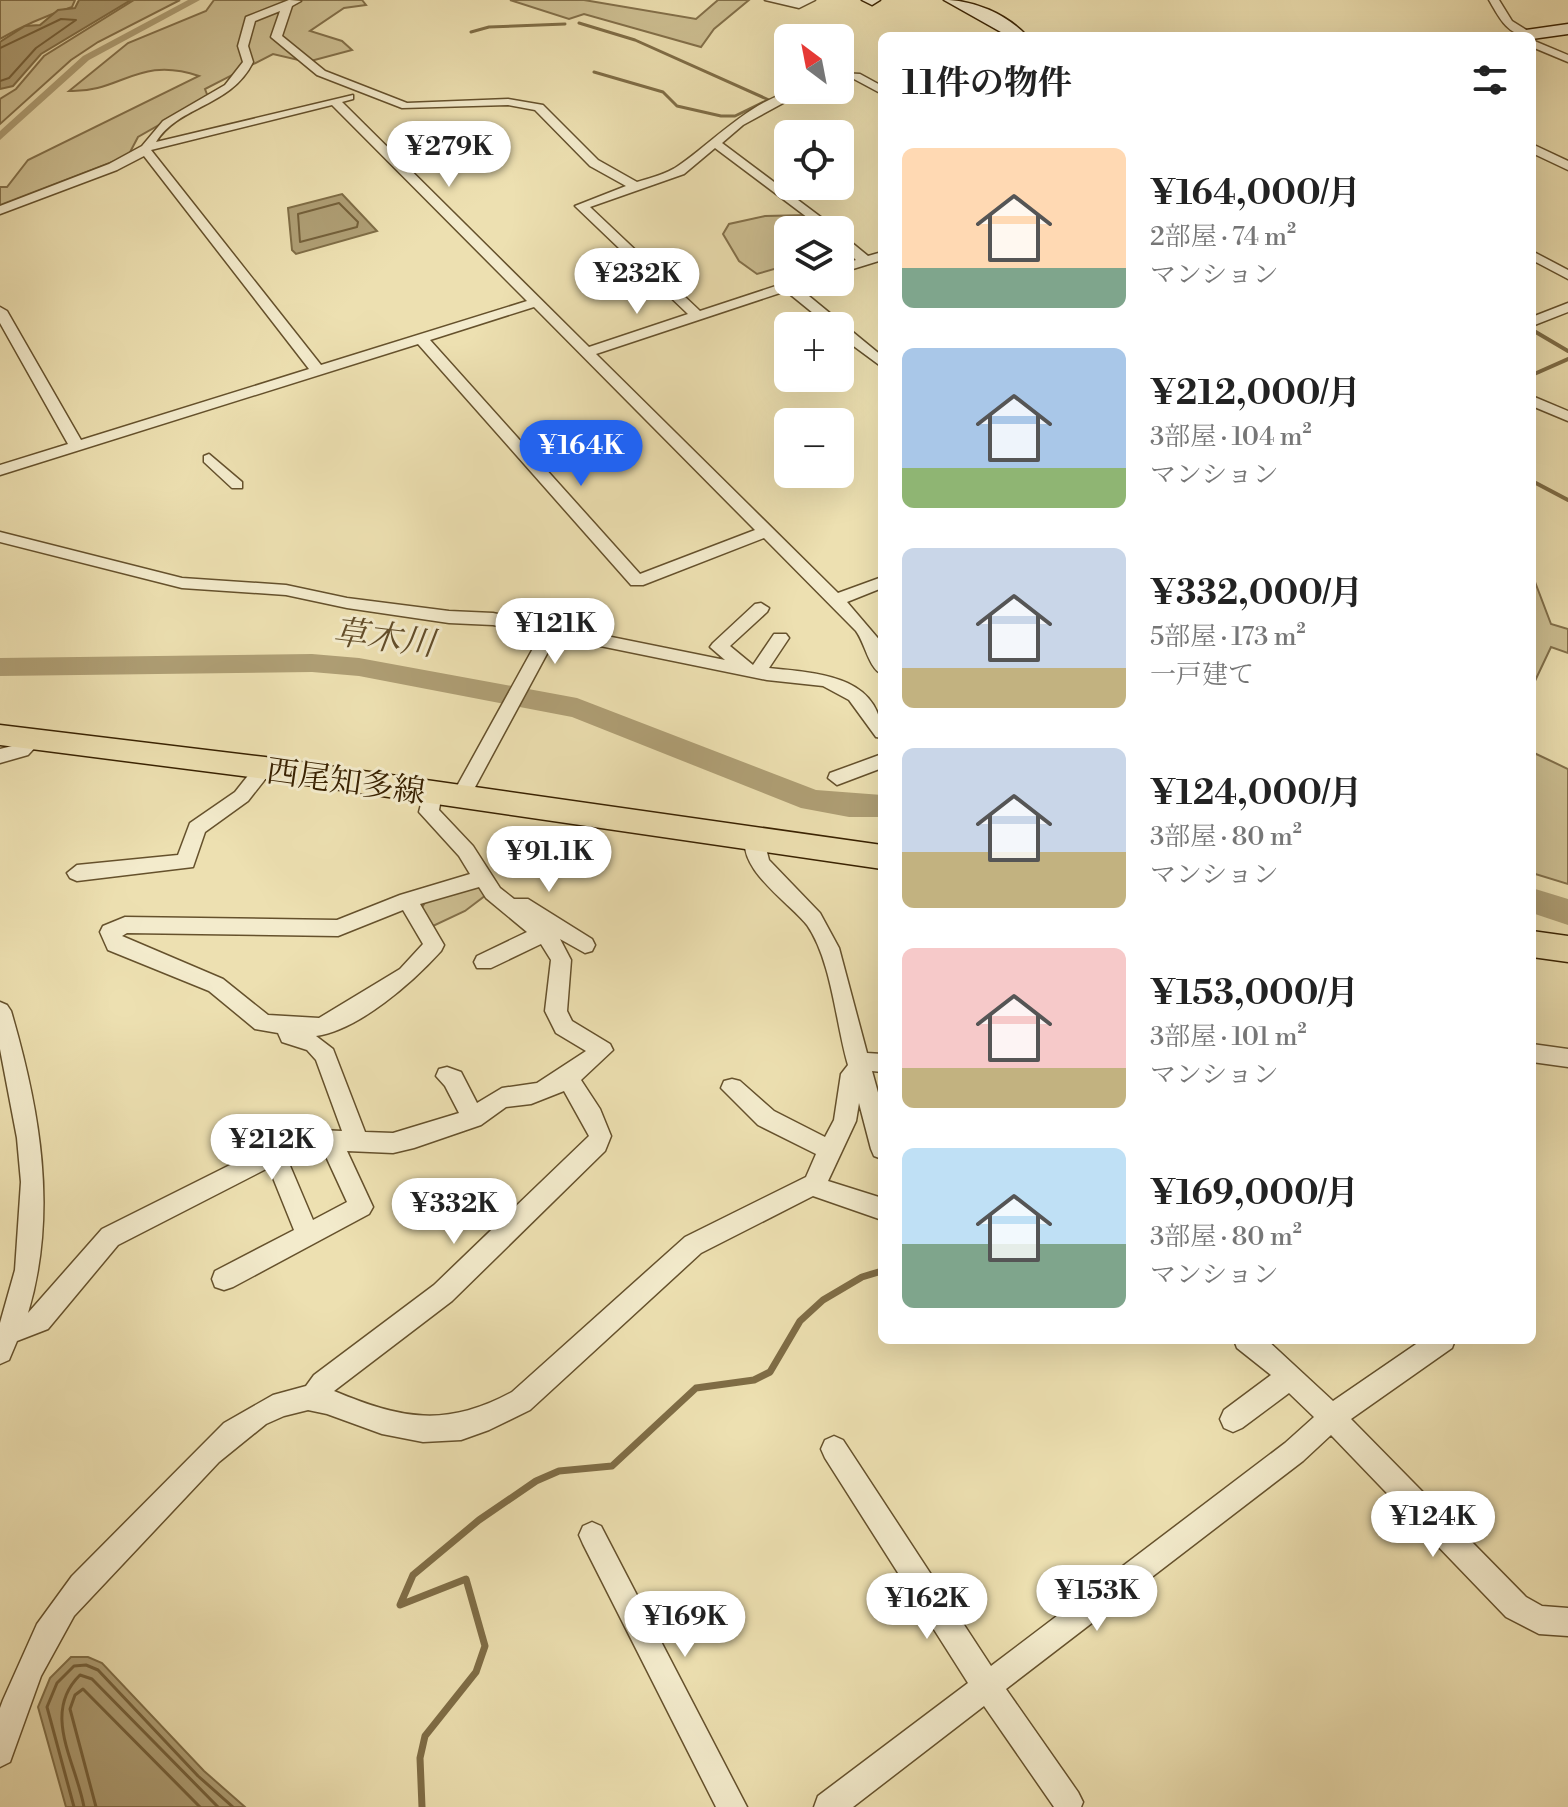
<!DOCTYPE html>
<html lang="ja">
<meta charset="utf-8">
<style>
:root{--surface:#fff;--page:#f6f6f6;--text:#222;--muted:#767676;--accent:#2563eb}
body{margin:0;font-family:"Libre Bodoni","Noto Serif JP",serif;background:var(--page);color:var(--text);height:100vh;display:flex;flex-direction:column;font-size:30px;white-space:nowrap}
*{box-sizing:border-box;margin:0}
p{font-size:26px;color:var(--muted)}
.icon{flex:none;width:44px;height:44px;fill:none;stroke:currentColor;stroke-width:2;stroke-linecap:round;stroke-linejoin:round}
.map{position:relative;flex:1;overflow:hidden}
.sheet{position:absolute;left:878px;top:32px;width:658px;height:1312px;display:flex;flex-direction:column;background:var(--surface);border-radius:12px;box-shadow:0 8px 32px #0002}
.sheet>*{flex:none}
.needle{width:52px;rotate:328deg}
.buttons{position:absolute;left:774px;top:24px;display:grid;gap:16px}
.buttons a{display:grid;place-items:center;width:80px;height:80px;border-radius:12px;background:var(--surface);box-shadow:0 8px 32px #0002;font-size:40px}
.price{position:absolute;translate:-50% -68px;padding:0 18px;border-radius:28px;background:#fff;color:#222;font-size:26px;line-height:52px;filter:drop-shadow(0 2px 4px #0008)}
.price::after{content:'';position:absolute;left:50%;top:48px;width:24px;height:18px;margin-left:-12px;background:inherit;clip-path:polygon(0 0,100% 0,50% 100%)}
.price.current{background:var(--accent);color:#fff}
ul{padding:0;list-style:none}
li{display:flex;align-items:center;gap:24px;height:200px;padding:0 24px}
li span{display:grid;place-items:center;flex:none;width:224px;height:160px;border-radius:12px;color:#555}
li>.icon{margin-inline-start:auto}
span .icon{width:96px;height:96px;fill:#fffc;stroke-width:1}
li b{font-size:34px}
h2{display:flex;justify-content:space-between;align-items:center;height:96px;padding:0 24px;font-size:34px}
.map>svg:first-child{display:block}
.green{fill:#cec093;stroke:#83704a;stroke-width:2}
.water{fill:#af9f75;stroke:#7f6d46;stroke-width:2}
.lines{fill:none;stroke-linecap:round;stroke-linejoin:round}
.shore-far1{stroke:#74603a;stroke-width:2}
.shore{stroke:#74603a;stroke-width:3}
.stream-far2{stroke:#7f6d46;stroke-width:3}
.stream-far1{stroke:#7f6d46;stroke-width:4}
.stream{stroke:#7f6d46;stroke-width:7}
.canal{fill:#af9f75;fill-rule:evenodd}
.river{fill:#af9f75;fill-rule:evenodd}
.minor-casing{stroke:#65512c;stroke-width:3}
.secondary-casing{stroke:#382100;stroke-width:3}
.primary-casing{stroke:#382100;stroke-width:3}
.minor{fill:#f3ebcc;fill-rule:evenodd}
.secondary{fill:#f3ebcc;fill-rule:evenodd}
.primary{fill:#ede0b1;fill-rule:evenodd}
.labels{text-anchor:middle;stroke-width:6;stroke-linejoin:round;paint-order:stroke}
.street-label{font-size:32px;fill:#382100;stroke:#f3ebcc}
.water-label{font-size:34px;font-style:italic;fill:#624d29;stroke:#f3ebcc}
</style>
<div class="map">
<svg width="1568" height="1807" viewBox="0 0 1568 1807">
<rect width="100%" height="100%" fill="#ede0b1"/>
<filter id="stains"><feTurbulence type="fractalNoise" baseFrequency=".0025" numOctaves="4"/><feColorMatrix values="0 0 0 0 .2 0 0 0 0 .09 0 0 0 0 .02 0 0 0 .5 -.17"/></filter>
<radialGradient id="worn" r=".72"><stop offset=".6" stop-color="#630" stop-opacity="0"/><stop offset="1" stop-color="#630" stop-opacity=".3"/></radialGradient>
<path class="green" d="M 0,0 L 75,0 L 72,7 C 48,15 22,26 0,39 Z
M 134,0 L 180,0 L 98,42 L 71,60 L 0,124 L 0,99 L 16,89 L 44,56 Z
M 214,0 L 362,0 L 366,5 L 344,8 L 310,31 L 342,41 L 352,50 L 307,62 L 273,54 L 205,89 L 208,97 L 138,137 L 128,156 L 0,205 L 0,187 L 7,187 L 28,160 L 199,76 C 138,55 121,93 69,91 L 128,43 L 206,11 Z
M 510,0 L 584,0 L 696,19 L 718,0 L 749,0 L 714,29 L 701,47 L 584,14 L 569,19 Z
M 808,215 L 829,230 L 788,230 L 788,265 L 757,274 L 739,261 L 723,234 L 729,224 L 765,216 Z
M 1532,574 L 1551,624 L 1568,629 L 1568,653 L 1551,647 L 1534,683 Z
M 1532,752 L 1568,769 L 1568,884 L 1532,873 Z
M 479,886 L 486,895 L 465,911 L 433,926 L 421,909 L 426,901 Z"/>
<path class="water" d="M 79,0 L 131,0 L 41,54 L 13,86 L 0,89 L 0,42 L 25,26 L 40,25 L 58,10 L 75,8 Z
M 342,194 L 377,231 L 296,254 L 292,250 L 288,208 Z
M 71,1657 L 88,1657 L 102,1663 L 204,1771 L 245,1807 L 66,1807 L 38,1707 L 50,1678 Z"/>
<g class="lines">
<path class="shore-far1" d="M 0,48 L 61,19 L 76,20 L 36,48 L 9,78 L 0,81
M 339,203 L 358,222 L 357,227 L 300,242 L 298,214 Z"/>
<path class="shore" d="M 74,1807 L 47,1707 L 57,1683 L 74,1666 L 86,1665 L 98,1670 L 198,1776 L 233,1807
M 84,1807 C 76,1762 41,1713 80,1675 L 92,1679 L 218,1807
M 96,1807 L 70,1709 L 75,1695 L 83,1689 L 200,1807"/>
<path class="stream-far2" d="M 579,23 L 635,40 L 769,100
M 471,32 L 489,27 L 565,24
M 594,72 L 663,92 L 677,106 L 721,116 L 735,116 L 768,100"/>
<path class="stream-far1" d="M 1534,331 L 1568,351
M 1532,375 L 1568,359
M 1532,481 L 1568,500"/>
<path class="stream" d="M 422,1807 L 420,1758 L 425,1736 L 476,1672 L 485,1646 L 466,1579 L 400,1605 L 413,1575 L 479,1520 L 536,1481 L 559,1471 L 612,1466 L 696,1388 L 754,1380 L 770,1372 L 800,1321 L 823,1300 L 862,1277 L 882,1271"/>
<path class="canal" d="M 188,0 L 200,0 L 89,60 L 0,140 L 0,131 L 83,56 Z"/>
<path class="river" d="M 312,654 L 359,658 L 577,698 L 816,790 L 882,795 L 882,817 L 849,817 L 801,808 L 572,717 L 359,676 L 312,672 L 0,676 L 0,658 Z
M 1532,888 L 1568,899 L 1568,925 L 1532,913 Z"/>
<g class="minor-casing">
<path id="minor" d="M 289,0 L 301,1 L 292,6 L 282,36 L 325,71 L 407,103 L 508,99 L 543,105 L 598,160 L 637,182 C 650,178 667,174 678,166 C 714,142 760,90 807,90 L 743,125 L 722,143 L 838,230 L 824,230 L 715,148 L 684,174 L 590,207 L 700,311 L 788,282 L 808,282 L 798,287 L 882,356 L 882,367 L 840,336 L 840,326 L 829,326 L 786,291 L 596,354 L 838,593 L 882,577 L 882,588 L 847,602 L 882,643 L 882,674 C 869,669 865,643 856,631 L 764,538 L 643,585 L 631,585 L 418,344 L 0,475 L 0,465 L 68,444 L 0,323 L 0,307 L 7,311 L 81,440 L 309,369 L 144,156 L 117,170 L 0,214 L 0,206 L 109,164 L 142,146 L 163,121 L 225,85 L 243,62 L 238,46 L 246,17 ZM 280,11 L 271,37 L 317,75 L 402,108 L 508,105 L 535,110 L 590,166 L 626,186 L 575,206 L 688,314 L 589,347 L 342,102 L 353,99 L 353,95 L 156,142 C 179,105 231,107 253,62 L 248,46 L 255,21 ZM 332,105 L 527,301 L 321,365 L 151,150 ZM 534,307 L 755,530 L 640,574 L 430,340 Z
M 765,0 L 815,0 L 799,8 Z
M 1489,0 L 1499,0 L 1512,21 L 1528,31 L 1528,35 C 1507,36 1498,15 1489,0 Z
M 1532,40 L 1568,55 L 1568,62 L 1532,47 Z
M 840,73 L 860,74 L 882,86 L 882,94 L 854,79 L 840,79 Z
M 1532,144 L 1568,161 L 1568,170 L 1532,153 Z
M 840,233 L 868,256 L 882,252 L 882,260 L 840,273 L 840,265 L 856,260 L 840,244 Z
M 1532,251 L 1568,270 L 1568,279 L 1532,260 Z
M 1568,303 L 1568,312 L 1532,326 L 1532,317 Z
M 1532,396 L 1568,411 L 1568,421 L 1532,406 Z
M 209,454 L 242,482 L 242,488 L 232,488 L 204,462 L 204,456 Z
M 0,532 L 182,578 L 286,585 L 347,598 L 449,611 L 493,613 L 725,660 L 710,647 L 713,643 L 755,604 L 761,603 L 769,608 L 767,612 L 730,646 L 753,665 L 774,634 L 786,634 L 789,638 L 769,668 C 817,673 882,675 882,738 L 876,737 L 849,700 L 823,686 L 767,680 L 556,637 L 467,802 L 460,804 L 451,797 L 541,634 L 493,625 L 449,623 L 347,608 L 286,595 L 182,588 L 0,542 Z
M 33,734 L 42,740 L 28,755 L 0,763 L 0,749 L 16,745 Z
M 882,754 L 882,768 L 837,785 L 828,778 L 830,773 Z
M 265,761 L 274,768 L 248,801 L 205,832 L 193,867 L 77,881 L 70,878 L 67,873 L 77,865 L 178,855 L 190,823 L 235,792 L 258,763 Z
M 433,786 L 442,793 L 439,810 L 473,846 L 500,888 L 514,899 L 528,899 L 592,939 L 595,945 L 592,951 L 585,953 L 560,939 L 571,960 L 567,1011 L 572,1021 L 610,1044 L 613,1050 L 581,1080 L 600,1109 L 611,1136 L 605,1151 L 452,1301 L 334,1391 C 401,1419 446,1428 512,1392 L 685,1237 L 806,1177 L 816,1154 L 758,1125 L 721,1088 L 724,1081 L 732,1079 L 740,1081 L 774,1111 L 825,1137 L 834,1120 L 841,1074 L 848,1065 C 836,1025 832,961 807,925 C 790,903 731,865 748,832 L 762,832 L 769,860 L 820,913 L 839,948 L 867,1053 L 882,1054 L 882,1072 L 872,1071 L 882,1107 L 882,1159 L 874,1156 L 871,1149 L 859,1103 L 856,1121 L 828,1181 L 882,1198 L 882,1220 L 813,1196 L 701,1253 L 530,1410 L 489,1430 L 461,1440 L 423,1442 L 382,1434 L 327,1414 L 308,1410 L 284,1416 L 266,1424 L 219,1462 L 74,1616 L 41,1676 L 10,1762 L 0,1767 L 0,1708 L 3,1700 L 37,1624 L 72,1576 L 224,1423 L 273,1395 L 306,1386 L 314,1375 L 434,1285 L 589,1136 L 564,1091 L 531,1104 L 506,1107 L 481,1125 L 414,1148 L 393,1153 L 347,1151 L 373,1207 L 369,1214 L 233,1287 L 224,1290 L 215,1287 L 212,1279 L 215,1271 L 294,1230 L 269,1168 L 266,1169 L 118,1245 L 48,1329 L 17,1341 L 9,1360 L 0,1364 L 0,1323 L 15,1270 L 21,1182 L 17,1138 L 0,1049 L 0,1002 L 7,1005 L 11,1011 C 40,1110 58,1212 28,1313 L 102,1229 L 250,1155 L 318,1130 L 342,1131 L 316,1060 L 307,1050 L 282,1042 L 278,1033 L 255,1029 L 209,991 L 108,950 L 100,932 L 103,926 L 125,917 L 337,920 L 400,895 L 470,874 L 459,856 L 419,812 L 424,793 ZM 479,887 L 486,898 L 527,932 L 477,956 L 474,962 L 477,968 L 491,968 L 541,944 L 551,960 L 545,1011 L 556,1033 L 586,1051 L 537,1083 L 502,1088 L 477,1103 L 461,1072 L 447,1067 L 439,1069 L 436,1076 L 445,1086 L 459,1113 L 393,1133 L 365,1132 L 333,1049 L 316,1036 C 359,1030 413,982 441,951 L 444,945 L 420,904 ZM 403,910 L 423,944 L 400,969 L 319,1018 L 268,1015 L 223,979 L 122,936 L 127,933 L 338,936 ZM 318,1150 L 323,1150 L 347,1202 L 313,1220 L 288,1161 Z
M 1532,1044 L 1568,1049 L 1568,1067 L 1532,1062 Z
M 1234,1340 L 1267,1340 L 1333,1401 L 1422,1340 L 1455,1340 L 1452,1348 L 1351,1419 L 1526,1597 L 1542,1606 L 1568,1608 L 1568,1636 L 1539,1634 L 1506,1617 L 1331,1435 L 1303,1461 L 1006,1689 L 1078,1792 L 1083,1802 L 1081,1807 L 1054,1807 L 984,1706 L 853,1807 L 814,1807 L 818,1796 L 968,1683 L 825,1458 L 821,1449 L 825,1440 L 834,1436 L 843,1440 L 991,1666 L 1285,1443 L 1314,1417 L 1289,1393 L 1242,1428 L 1233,1432 L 1224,1428 L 1220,1419 L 1224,1410 L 1271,1375 L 1237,1348 Z
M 592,1522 L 601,1526 L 747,1807 L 716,1807 L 583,1544 L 579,1535 L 583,1526 Z"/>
</g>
<g class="secondary-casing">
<path id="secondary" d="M 862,0 L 880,0 L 872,5 Z
M 944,0 C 974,0 1006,14 1027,36 L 1008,36 Z
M 1568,24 L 1568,34 L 1532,39 L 1532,36 L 1511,36 L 1519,31 Z"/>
</g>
<g class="primary-casing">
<path id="primary" d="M 0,725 L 265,757 L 882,845 L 882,869 L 265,779 L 0,745 Z
M 1532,931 L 1568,936 L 1568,962 L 1532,957 Z"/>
</g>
<use href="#minor" class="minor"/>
<use href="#secondary" class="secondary"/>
<use href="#primary" class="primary"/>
</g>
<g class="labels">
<g class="street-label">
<text transform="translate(346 781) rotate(8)" y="11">西尾知多線</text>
</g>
<g class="water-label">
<text transform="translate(384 637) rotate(7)" y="12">草木川</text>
</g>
</g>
<rect width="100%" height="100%" filter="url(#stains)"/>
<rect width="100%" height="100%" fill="url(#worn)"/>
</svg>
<div class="buttons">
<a><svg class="needle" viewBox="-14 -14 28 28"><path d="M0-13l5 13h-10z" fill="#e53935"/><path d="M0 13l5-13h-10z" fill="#767676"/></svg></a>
<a><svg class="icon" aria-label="locate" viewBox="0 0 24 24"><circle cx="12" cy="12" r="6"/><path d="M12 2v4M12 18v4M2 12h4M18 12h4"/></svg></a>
<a><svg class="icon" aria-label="layers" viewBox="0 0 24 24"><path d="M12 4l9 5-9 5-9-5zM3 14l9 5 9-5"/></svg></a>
<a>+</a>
<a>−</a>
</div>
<b class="price" style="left:449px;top:189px">¥279K</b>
<b class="price" style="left:637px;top:316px">¥232K</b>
<b class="price current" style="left:581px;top:488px">¥164K</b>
<b class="price" style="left:555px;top:666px">¥121K</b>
<b class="price" style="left:549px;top:894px">¥91.1K</b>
<b class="price" style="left:272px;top:1182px">¥212K</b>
<b class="price" style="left:454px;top:1246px">¥332K</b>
<b class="price" style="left:1433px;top:1559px">¥124K</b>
<b class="price" style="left:1097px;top:1633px">¥153K</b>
<b class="price" style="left:927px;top:1641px">¥162K</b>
<b class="price" style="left:685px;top:1659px">¥169K</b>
<section class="sheet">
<h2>11件の物件<svg class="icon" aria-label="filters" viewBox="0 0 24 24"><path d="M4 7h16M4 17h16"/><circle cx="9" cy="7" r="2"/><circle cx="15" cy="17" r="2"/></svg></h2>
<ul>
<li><span style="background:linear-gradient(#ffd9b3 75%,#7fa58c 0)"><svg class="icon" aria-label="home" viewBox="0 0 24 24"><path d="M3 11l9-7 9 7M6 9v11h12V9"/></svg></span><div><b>¥164,000/月</b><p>2部屋 · 74 m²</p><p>マンション</p></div></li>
<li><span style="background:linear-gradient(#a9c7e8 75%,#8fb573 0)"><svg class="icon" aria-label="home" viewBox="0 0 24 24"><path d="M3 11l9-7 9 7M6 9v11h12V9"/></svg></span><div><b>¥212,000/月</b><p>3部屋 · 104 m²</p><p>マンション</p></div></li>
<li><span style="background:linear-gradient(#c9d6e8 75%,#c2b280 0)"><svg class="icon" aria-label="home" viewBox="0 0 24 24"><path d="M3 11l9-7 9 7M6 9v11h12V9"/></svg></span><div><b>¥332,000/月</b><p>5部屋 · 173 m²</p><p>一戸建て</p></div></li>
<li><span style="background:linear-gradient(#c9d6e8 65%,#c2b280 0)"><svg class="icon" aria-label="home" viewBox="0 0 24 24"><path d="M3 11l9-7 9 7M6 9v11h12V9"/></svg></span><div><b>¥124,000/月</b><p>3部屋 · 80 m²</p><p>マンション</p></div></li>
<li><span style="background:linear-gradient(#f6c9c9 75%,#c2b280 0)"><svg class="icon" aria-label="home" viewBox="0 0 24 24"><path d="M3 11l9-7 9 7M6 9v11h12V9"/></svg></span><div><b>¥153,000/月</b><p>3部屋 · 101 m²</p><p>マンション</p></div></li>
<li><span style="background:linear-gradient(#bfe0f5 60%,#7fa58c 0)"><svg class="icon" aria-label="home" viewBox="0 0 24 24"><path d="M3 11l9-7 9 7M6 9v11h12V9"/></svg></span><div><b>¥169,000/月</b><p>3部屋 · 80 m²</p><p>マンション</p></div></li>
</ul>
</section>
</div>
